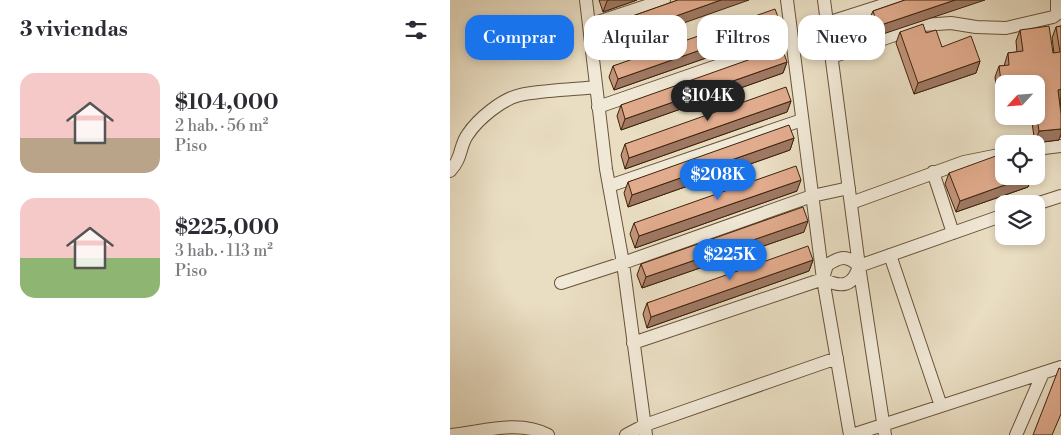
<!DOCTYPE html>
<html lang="es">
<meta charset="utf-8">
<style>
:root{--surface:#fff;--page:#f7f7f7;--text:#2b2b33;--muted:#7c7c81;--accent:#1a73e8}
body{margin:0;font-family:"Libre Bodoni",serif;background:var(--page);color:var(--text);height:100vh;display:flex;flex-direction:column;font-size:19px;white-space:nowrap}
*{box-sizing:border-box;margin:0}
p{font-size:16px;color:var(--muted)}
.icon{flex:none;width:28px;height:28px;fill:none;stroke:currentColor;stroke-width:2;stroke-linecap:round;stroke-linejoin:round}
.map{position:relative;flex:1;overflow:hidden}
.side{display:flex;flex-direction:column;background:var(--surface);width:450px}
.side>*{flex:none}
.banner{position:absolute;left:15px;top:15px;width:475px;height:45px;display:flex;gap:10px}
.needle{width:32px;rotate:244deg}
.controls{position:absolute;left:545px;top:75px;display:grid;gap:10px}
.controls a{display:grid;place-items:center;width:50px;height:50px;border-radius:10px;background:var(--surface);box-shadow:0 2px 8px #0003;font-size:25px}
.price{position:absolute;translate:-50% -42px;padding:0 11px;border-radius:18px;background:var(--accent);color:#fff;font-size:16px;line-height:32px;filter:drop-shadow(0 1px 2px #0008)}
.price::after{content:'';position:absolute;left:50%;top:30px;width:15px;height:11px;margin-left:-8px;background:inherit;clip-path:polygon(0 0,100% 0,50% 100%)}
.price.on{background:#222;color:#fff}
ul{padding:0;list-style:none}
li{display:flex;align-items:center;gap:15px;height:125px;padding:0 20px}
li span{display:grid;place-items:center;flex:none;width:140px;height:100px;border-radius:15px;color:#555}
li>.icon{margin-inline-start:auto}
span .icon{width:60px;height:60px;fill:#fffc;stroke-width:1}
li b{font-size:21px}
h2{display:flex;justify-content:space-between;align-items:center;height:60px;padding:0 20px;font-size:21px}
.pill{padding:0 18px;border-radius:15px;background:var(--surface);box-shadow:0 2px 8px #0003;font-size:18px;line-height:45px}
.pill.on{background:var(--accent);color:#fff}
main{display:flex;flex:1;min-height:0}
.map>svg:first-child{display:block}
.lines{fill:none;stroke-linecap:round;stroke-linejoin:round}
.minor-casing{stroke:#695239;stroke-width:14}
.minor{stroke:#f1e9d7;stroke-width:12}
.wall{fill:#c29379;stroke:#3e240b}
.shaded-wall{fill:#9e7863;stroke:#3e240b}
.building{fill:#e1ab8d;stroke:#3e240b}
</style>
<main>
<section class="side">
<h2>3 viviendas<svg class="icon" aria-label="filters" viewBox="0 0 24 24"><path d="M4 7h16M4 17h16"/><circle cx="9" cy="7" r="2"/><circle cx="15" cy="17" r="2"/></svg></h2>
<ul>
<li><span style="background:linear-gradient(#f6c9c9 65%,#b9a48a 0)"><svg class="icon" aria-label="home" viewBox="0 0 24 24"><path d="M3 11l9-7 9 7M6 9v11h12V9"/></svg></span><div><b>$104,000</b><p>2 hab. · 56 m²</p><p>Piso</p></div></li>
<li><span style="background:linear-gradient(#f6c9c9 60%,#8fb573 0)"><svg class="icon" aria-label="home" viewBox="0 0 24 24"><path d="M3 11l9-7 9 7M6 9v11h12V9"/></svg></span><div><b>$225,000</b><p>3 hab. · 113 m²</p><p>Piso</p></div></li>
</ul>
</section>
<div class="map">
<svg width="611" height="435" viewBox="0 0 611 435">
<rect width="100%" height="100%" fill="#e9ddc2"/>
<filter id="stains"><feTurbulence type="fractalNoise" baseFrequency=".004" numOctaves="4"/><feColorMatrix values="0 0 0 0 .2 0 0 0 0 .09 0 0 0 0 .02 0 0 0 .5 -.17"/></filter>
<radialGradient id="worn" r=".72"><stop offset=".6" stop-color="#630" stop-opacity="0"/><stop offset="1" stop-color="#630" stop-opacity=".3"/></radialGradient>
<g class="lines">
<g class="minor-casing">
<path id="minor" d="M 136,0 L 156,169 L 173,263 L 196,435
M 337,0 L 373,279 L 400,435
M 374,0 L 409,266 L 435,435
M 377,23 L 449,0
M 139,25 L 214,0
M 382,57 L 473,25 L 501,23 L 526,27 L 556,28 L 603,17 L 607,14 L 607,0
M 148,107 L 342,40
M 586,149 L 611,146
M 0,171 C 13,157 9,146 18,134 C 28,119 52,99 70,95 C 94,90 121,90 146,87
M 483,172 L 503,233
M 159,186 L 352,120
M 401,203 L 514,162 L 554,154
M 586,204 L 611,196
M 440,255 L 491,406
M 409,266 L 554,215
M 111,283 L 173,263 L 362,196 L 399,188
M 183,343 L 373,279 C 391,288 403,287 409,266 C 397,255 391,256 377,265 L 373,278
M 1,435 C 33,432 69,419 98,435
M 176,435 L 195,425 L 387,358
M 402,435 L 611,367
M 566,435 L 593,373"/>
</g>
<use href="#minor" class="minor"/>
</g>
<path class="wall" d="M 149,0 L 187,0 L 153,12 Z
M 228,0 L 157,50 L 153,36 L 157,25 Z
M 455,0 L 424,37 L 418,22 L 423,11 Z
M 330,22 L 325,34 L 164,90 L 159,77 L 163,66 Z
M 611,26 L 611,108 L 610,100 L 609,100 L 611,114 L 611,134 L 609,140 L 585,143 L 581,116 L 586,116 L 586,84 L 554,84 L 554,107 L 549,108 L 545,77 L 549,66 L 554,66 L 558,53 L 567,52 L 566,41 L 570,30 L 603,53 L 604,53 L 602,38 L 606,27 Z
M 450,32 L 476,33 L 492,47 L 530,61 L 526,73 L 464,94 L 446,43 Z
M 337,62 L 333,73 L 171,130 L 167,116 L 171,105 Z
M 341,101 L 337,112 L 175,169 L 171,155 L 175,144 Z
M 344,138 L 340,150 L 178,207 L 174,193 L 178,182 Z
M 499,173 L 554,176 L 582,176 L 578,187 L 506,212 L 495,184 Z
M 347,191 L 185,248 L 180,234 L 184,223 Z
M 354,232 L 192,288 L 187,275 L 191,264 Z
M 363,260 L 359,271 L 197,328 L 193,314 L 197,303 Z"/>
<path class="shaded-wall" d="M 159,0 L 187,0 L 153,12 L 157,1 Z
M 271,0 L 299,0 L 157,50 L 161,39 Z
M 505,0 L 535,0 L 424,37 L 428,26 Z
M 330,22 L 325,34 L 164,90 L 168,79 Z
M 530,61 L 526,73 L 464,94 L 468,83 Z
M 337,62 L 333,73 L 171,130 L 175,119 Z
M 611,89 L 611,97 L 610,100 L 604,101 L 608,90 Z
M 553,97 L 554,97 L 554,107 L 549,108 Z
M 341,101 L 337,112 L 175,169 L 179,158 Z
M 611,129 L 611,134 L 609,140 L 585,143 L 589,131 Z
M 344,138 L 340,150 L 178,207 L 182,195 Z
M 580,176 L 582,176 L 578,187 L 506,212 L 510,201 Z
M 351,180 L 347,191 L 185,248 L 189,236 Z
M 358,221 L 354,232 L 192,288 L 196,277 Z
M 363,260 L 359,271 L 197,328 L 201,317 Z"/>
<path class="building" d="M 228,0 L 271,0 L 161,39 L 157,25 Z
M 455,0 L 505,0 L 428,26 L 423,11 Z
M 325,9 L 330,22 L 168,79 L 163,66 Z
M 473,24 L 476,33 L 486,30 L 492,47 L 521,36 L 530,61 L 468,83 L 450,32 Z
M 599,26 L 603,53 L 610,52 L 606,27 L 611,26 L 611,89 L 608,90 L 611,114 L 611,129 L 589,131 L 586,112 L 586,84 L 554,84 L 554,97 L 553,97 L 549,66 L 559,65 L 558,53 L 573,51 L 570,30 Z
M 332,48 L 337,62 L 175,119 L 171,105 Z
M 336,87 L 341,101 L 179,158 L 175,144 Z
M 339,125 L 344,138 L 182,195 L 178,182 Z
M 554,153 L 554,176 L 580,176 L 510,201 L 499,173 Z
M 346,166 L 351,180 L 189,236 L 184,223 Z
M 353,207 L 358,221 L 196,277 L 191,264 Z
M 358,246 L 363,260 L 201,317 L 197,303 Z
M 609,368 L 611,369 L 611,414 L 602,435 L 583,435 Z"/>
<rect width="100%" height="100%" filter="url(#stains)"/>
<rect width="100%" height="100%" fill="url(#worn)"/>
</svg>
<div class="controls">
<a><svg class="needle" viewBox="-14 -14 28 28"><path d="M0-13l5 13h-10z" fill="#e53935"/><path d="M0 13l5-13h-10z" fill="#7c7c81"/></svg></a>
<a><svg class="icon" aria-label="locate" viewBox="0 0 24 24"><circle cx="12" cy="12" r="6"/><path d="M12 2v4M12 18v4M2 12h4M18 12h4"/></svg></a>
<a><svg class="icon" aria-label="layers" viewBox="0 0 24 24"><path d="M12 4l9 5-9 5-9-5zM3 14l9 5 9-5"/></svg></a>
</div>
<b class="price on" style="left:258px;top:122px">$104K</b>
<b class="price" style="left:268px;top:201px">$208K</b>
<b class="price" style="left:280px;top:281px">$225K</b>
<div class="banner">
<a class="pill on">Comprar</a>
<a class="pill">Alquilar</a>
<a class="pill">Filtros</a>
<a class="pill">Nuevo</a>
</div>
</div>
</main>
